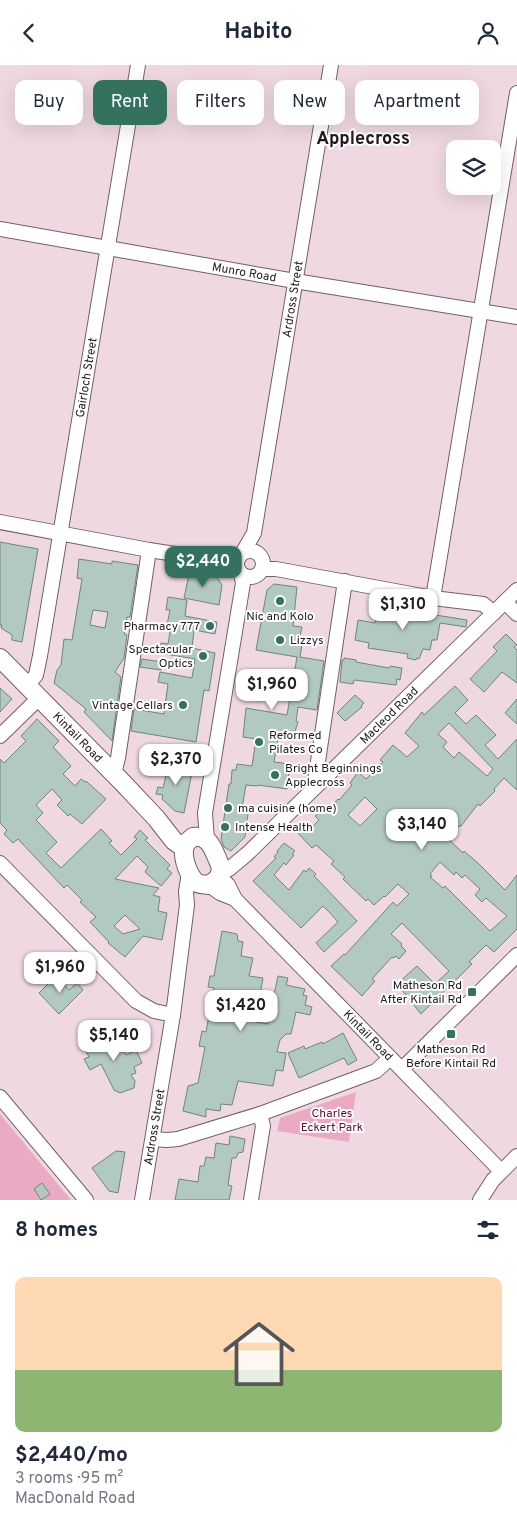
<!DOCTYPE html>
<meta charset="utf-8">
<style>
:root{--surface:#fff;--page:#f2f2f3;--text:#1f2937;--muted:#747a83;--accent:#34725f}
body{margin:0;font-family:Overpass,sans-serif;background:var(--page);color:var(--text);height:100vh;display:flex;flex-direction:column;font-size:19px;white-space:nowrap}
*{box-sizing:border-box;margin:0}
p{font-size:16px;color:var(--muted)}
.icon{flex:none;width:28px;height:28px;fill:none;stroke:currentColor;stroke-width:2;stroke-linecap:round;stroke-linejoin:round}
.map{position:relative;height:1135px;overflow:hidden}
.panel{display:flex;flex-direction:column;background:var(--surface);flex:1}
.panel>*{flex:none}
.hud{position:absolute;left:15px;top:15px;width:488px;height:45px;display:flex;gap:10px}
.fabs{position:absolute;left:446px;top:75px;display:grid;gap:10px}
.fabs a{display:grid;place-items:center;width:55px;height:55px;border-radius:10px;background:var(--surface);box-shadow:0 5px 20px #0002;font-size:25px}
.price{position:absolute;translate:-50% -42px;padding:0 11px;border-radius:10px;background:#fff;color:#222;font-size:16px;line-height:32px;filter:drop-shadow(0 1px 2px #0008)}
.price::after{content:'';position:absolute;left:50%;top:30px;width:15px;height:11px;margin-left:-8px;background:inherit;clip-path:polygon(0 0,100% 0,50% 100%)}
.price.active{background:var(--accent);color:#fff}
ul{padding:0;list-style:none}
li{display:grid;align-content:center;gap:10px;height:265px;padding:0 15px}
li span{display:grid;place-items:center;height:155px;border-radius:10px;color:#555}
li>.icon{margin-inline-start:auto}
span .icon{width:90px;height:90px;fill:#fffc;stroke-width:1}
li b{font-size:21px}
h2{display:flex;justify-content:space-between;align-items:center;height:60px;padding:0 15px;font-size:21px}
.chip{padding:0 18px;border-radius:10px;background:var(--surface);box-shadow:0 5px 20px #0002;font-size:18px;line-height:45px}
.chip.active{background:var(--accent);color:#fff}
header{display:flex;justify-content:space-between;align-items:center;height:65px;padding:0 15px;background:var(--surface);font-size:22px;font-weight:700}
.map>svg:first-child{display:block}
.green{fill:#ebaac4}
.building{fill:#b2c9c0;stroke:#6f857c;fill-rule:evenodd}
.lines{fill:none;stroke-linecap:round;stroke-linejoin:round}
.minor-casing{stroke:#735f67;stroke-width:16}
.major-casing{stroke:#735f67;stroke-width:20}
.minor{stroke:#fff;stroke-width:14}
.major{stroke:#fff;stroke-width:18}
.poi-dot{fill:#34725f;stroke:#fff;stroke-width:2}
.labels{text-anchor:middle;stroke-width:4;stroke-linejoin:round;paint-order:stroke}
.street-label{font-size:12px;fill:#20181b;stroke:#fff}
.poi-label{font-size:12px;fill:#20181b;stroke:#fff;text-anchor:start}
.park-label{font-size:12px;fill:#5e0738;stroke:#fff}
.district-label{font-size:18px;font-weight:bold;fill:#20181b;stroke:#fff}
</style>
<header><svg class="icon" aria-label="back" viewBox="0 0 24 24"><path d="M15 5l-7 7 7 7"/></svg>Habito<svg class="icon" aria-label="person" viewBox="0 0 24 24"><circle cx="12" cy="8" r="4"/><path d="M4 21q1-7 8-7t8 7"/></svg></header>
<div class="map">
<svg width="517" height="1135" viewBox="0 0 517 1135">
<rect width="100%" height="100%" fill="#efd8e1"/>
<path class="green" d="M 356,1027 L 349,1077 L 277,1066 L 280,1053 Z
M 0,1049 L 71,1135 L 0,1135 Z"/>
<path class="building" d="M 0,477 L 38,484 L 22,577 L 12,575 L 12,570 L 1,563 L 2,560 L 0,560 Z
M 79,494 L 112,499 L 112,496 L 138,500 L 130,552 L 127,552 L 124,569 L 127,570 L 124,593 L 115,607 L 121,612 L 112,676 L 84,647 L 86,644 L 54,618 L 57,605 L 61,600 L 64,574 L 72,575 L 82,514 L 77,513 ZM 93,545 L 108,547 L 105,563 L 90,560 Z
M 190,505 L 216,511 L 222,520 L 219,540 L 184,533 Z
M 274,519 L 297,522 L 293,561 L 302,562 L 300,572 L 303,573 L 300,592 L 324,596 L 317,645 L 298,642 L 296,656 L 298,657 L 294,670 L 279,667 L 274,697 L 290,699 L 287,724 L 258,720 L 257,721 L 246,720 L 242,743 L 248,749 L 245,772 L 231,786 L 224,782 L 221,774 L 229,719 L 231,719 L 232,705 L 236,705 L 237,699 L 252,701 L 256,674 L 243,672 L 246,643 L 287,650 L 297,592 L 256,585 L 267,525 Z
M 168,532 L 187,535 L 185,551 L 217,557 L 215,569 L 194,565 L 192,583 L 215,588 L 209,626 L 204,625 L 196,677 L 131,666 L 134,644 L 164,649 L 168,619 L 158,617 L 160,607 L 192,613 L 195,594 L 159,588 L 161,578 L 168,579 L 171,561 L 167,560 L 170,545 L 166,545 Z
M 379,541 L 467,555 L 466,562 L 440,558 L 437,575 L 432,575 L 430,585 L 423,584 L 419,594 L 417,593 L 416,595 L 407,593 L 408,589 L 368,583 L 369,578 L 355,575 L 358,555 L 375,558 Z
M 506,569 L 517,580 L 514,582 L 517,585 L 517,618 L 502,607 L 484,627 L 470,614 L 497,586 L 493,582 Z
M 344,593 L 356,595 L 356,597 L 389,603 L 390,601 L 402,603 L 400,615 L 397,614 L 396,620 L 354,615 L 353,619 L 340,617 L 342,595 L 344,595 Z
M 142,594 L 162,597 L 161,605 L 140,602 Z
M 455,621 L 468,635 L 455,648 L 466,659 L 476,650 L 496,670 L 485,680 L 498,694 L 517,674 L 517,725 L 504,713 L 494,724 L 495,726 L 480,741 L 478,739 L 461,761 L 453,762 L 445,771 L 463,788 L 464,786 L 479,799 L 505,825 L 517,810 L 517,864 L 494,887 L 486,880 L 469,897 L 472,899 L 421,949 L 397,919 L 417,901 L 435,919 L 449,906 L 402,858 L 391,869 L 402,879 L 401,881 L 406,886 L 399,894 L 396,891 L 394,893 L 392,892 L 372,914 L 375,916 L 362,931 L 331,901 L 344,889 L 345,890 L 393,837 L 397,841 L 409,829 L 398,819 L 385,832 L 384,831 L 374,840 L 368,834 L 366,836 L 343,814 L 345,812 L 331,799 L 334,796 L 316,780 L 312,783 L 296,766 L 302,760 L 308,766 L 319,755 L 315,751 L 324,743 L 326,746 L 338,734 L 339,735 L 352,720 L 350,718 L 358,707 L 366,714 L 383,697 L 380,695 L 393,680 L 407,692 L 419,681 L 405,668 L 422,647 L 424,650 ZM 449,658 L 493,704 L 487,711 L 459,687 L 454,693 L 443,682 L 447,677 L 438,669 ZM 365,732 L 377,744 L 360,761 L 348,750 ZM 440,797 L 454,810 L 456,807 L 462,813 L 465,810 L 480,824 L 475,830 L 482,837 L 486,833 L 507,851 L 490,866 L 445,821 L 443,823 L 430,812 L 432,811 L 430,809 Z
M 0,623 L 12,634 L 0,647 Z
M 355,630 L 364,638 L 361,641 L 362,642 L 345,656 L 337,648 Z
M 517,634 L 517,659 L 505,648 Z
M 37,654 L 59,676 L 53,682 L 71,701 L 63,709 L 75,721 L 81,714 L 85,717 L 86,716 L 106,734 L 82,759 L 70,749 L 68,751 L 57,740 L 62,735 L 52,724 L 36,740 L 43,748 L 36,755 L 57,777 L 46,788 L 61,803 L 101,764 L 112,776 L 109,778 L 121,790 L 137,774 L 134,772 L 140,765 L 148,773 L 145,775 L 170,800 L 167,804 L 172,808 L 161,821 L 145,807 L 148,802 L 137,791 L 115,814 L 159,823 L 153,830 L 160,832 L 158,846 L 167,848 L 162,875 L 143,871 L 125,892 L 108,878 L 109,877 L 90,857 L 96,852 L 80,837 L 82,835 L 67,820 L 64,823 L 18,774 L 13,778 L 4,769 L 7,765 L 0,758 L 0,694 L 4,698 L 26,676 L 21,671 ZM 125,850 L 140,864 L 123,869 L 114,861 Z
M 169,697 L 193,702 L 184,748 L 175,746 L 162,734 L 163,730 L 156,729 L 158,722 L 163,723 Z
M 284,778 L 295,786 L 292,789 L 294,790 L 286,800 L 284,798 L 274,810 L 289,825 L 304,805 L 306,807 L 309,803 L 316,809 L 314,811 L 319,816 L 357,856 L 324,887 L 316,878 L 338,857 L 331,849 L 323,841 L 301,863 L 253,816 L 276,793 L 274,792 L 278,787 L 277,786 Z
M 222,866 L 237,869 L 238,876 L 243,877 L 241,891 L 253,893 L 249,911 L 263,913 L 260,929 L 247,926 L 244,942 L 246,942 L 245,948 L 257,950 L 256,957 L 268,959 L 278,911 L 288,913 L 286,920 L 305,924 L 303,930 L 307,931 L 305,940 L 312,942 L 310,950 L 296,947 L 291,969 L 286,969 L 280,975 L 277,987 L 286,988 L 283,1006 L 276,1005 L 273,1021 L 238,1016 L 232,1040 L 221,1039 L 220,1046 L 206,1044 L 206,1052 L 183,1046 L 188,1021 L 198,1018 L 205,982 L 199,981 L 202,966 L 206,967 L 214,923 L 208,922 L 210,911 L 214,911 Z
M 56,911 L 69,925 L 77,918 L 83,925 L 59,949 L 39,928 Z
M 114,965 L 126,990 L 136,985 L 142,998 L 134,1002 L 136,1008 L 131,1010 L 135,1016 L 134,1023 L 120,1028 L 114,1025 L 101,999 L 90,1005 L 84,994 L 89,992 L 86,986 L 94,982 L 91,977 Z
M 343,968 L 357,995 L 348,1000 L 344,993 L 299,1013 L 288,988 L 304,981 L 305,984 L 322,977 L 323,979 Z
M 230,1071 L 245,1074 L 243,1087 L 238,1088 L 236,1093 L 232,1093 L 228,1120 L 232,1121 L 229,1135 L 175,1135 L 179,1114 L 198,1117 L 200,1101 L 204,1101 L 206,1092 L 214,1093 L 216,1078 L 229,1080 Z
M 116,1086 L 125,1087 L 118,1128 L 109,1126 L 92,1103 Z
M 42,1118 L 50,1129 L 41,1135 L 34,1124 Z"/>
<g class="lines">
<g class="minor-casing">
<g id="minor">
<path id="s1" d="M 0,164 L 295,216 L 517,252"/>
<path d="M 0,457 L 149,485 L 220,496 L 238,505"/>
<circle cx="250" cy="499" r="13"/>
<path id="s2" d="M 243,487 L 254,468 L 331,0"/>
<path d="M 262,504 L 276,504 L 433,533 L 483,539 L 494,548"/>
<path d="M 433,533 L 517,28"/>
<path d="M 505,537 L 517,549"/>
<path id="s3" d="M 27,621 L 36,610 L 40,591 L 138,0"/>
<path d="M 0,671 L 39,633"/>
<path d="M 114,709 L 118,693 L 149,485"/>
<path d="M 314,723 L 345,516"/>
<path d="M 207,775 L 205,748 L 243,518 L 241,509"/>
<path d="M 0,798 L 136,936 L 154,946 L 173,950"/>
<path id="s4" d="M 221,808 L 229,804 L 247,789 L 517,525"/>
<path id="s5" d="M 219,811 L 228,820 L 235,834 L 501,1106"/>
<path d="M 209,820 L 220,828 L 235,834"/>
<path d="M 402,1004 L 517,890"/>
<path d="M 0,1032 L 86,1135"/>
<path d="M 153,1074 L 167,1075 L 178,1074 L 260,1049 L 368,1009 L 376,1006 L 390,993"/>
<path id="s6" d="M 142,1135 L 173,950 L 187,840 L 186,827 L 189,807"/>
<path d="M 251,1135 L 263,1061 L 260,1049"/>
<path d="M 480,1135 L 493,1115 L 517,1091"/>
</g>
</g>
<g class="major-casing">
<g id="major">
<path id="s7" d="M 0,593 L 123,718 L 156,753 L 174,776 L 184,783"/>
<path d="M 193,772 C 208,770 212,781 217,793 C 219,798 222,803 220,808 C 219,814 213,817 209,820 C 205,819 201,820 197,818 C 189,812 183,795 184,785 C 184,779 189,775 193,772 Z"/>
</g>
</g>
<use href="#minor" class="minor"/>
<use href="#major" class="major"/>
</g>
<g class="poi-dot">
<circle cx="280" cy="536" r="5"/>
<circle cx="210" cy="561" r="5"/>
<circle cx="280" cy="575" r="5"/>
<circle cx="203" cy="591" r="5"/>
<circle cx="183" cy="640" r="5"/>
<circle cx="259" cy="677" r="5"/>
<circle cx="275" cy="710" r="5"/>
<circle cx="228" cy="743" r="5"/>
<circle cx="225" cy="762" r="5"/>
<rect x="467" y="922" width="10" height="10" rx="2.5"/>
<rect x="446" y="964" width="10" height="10" rx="2.5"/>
</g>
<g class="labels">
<g class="street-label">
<text dy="4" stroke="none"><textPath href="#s1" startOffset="248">Munro Road</textPath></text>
<text dy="4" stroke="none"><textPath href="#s2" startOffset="259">Ardross Street</textPath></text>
<text dy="4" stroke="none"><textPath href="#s3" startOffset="316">Gairloch Street</textPath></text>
<text dy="4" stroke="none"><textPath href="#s4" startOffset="231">Macleod Road</textPath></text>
<text dy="4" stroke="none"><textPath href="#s7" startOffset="111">Kintail Road</textPath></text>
<text dy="4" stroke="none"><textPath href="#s5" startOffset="219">Kintail Road</textPath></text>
<text dy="4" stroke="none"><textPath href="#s6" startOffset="74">Ardross Street</textPath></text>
</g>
<g class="poi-label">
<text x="280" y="555" text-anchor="middle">Nic and Kolo</text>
<text x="200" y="565" text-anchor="end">Pharmacy 777</text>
<text x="290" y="579">Lizzys</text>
<text x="193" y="588" text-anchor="end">Spectacular<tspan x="193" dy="14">Optics</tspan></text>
<text x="173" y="644" text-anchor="end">Vintage Cellars</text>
<text x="269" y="674">Reformed<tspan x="269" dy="14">Pilates Co</tspan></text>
<text x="285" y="707">Bright Beginnings<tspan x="285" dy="14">Applecross</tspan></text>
<text x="238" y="747">ma cuisine (home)</text>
<text x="235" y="766">Intense Health</text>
<text x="462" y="924" text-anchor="end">Matheson Rd<tspan x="462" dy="14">After Kintail Rd</tspan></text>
<text x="451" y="988" text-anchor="middle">Matheson Rd<tspan x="451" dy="14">Before Kintail Rd</tspan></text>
</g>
<g class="park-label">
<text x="332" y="1052">Charles<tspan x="332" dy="14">Eckert Park</tspan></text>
</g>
<g class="district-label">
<text x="363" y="79">Applecross</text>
</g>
</g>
</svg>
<div class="fabs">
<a><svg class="icon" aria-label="layers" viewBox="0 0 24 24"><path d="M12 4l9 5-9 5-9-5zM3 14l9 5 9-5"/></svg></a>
</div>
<b class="price active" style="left:203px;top:523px">$2,440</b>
<b class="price" style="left:403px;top:566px">$1,310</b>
<b class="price" style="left:272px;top:646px">$1,960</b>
<b class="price" style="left:176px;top:721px">$2,370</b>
<b class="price" style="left:422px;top:786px">$3,140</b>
<b class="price" style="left:60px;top:929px">$1,960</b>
<b class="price" style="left:241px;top:967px">$1,420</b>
<b class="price" style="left:114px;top:997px">$5,140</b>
<div class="hud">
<a class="chip">Buy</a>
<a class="chip active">Rent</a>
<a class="chip">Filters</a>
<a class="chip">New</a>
<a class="chip">Apartment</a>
</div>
</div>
<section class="panel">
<h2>8 homes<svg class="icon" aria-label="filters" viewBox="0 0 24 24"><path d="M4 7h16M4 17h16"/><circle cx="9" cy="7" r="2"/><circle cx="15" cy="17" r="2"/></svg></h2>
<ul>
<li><span style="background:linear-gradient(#ffd9b3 60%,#8fb573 0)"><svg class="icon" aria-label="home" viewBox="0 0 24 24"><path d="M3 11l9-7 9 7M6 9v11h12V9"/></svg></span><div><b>$2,440/mo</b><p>3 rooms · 95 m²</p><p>MacDonald Road</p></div></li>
</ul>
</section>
